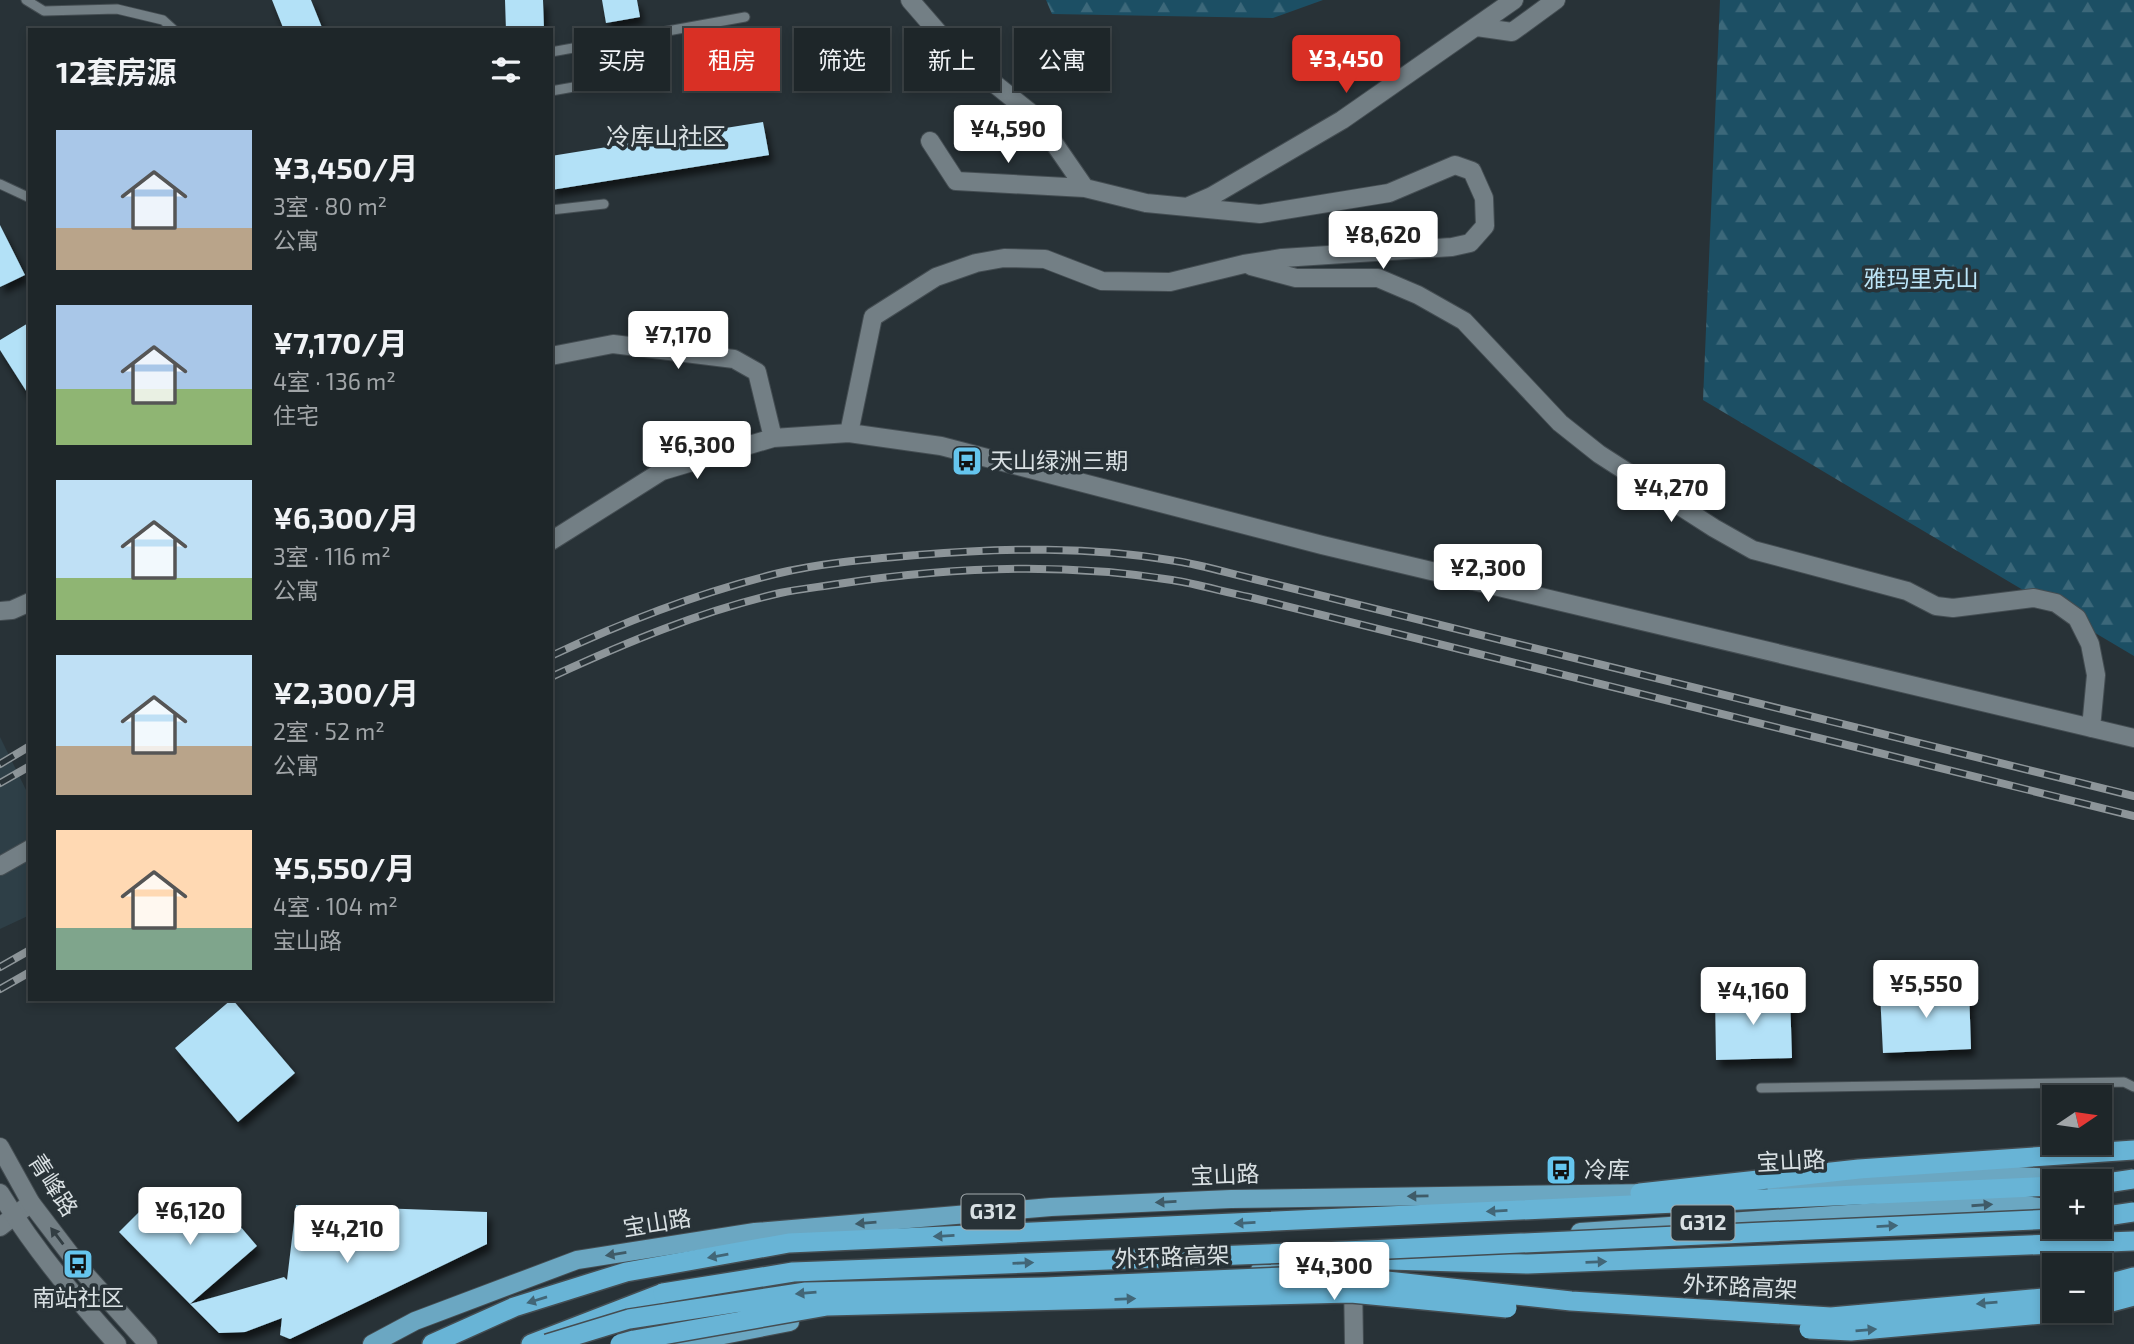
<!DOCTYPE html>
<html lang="zh">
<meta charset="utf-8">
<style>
:root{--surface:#1e2629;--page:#262e31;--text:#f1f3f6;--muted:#a1a5a8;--line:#3c4346;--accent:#d93025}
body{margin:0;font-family:"Exo 2","Noto Sans SC",sans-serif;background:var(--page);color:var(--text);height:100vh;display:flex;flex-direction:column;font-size:26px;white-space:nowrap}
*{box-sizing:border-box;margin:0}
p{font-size:23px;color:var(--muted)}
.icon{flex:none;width:38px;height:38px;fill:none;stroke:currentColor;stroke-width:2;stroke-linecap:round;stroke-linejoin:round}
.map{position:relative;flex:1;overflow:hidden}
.sheet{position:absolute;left:28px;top:28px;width:525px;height:973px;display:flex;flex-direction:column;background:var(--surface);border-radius:0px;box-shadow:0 4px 10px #0003,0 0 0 2px var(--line)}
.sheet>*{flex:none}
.hud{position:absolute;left:574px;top:28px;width:665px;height:63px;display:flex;gap:14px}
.needle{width:46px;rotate:77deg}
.tools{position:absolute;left:2042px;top:1085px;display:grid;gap:14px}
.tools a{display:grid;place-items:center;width:70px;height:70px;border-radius:0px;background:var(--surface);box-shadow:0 4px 10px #0003,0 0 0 2px var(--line);font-size:35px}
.price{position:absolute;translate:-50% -60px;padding:0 16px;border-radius:7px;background:#fff;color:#222;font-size:23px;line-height:46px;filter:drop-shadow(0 2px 4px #0008)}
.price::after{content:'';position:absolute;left:50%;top:42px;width:21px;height:16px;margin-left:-10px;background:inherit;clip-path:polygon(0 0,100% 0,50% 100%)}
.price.current{background:var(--accent);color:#fff}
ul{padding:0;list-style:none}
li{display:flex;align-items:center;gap:21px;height:175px;padding:0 28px}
li span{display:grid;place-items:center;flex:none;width:196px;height:140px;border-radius:0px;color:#555}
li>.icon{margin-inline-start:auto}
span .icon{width:84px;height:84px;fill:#fffc;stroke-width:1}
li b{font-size:30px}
h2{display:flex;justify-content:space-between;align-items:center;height:84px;padding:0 28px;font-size:30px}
.tag{padding:0 24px;border-radius:0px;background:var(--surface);box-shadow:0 4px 10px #0003,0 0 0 2px var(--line);font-size:24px;line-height:63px}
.tag.current{background:var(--accent);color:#fff}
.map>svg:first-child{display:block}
.built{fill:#2e3f47}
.forest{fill:url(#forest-firs)}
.building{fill:#b3e1f7;filter:url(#shadow)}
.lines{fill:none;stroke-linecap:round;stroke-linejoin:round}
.service-casing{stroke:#444d52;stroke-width:11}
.minor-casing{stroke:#444d52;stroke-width:20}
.tertiary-casing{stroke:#444d52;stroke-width:20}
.secondary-casing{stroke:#444d52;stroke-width:20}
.primary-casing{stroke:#444d52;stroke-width:20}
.trunk-casing{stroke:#444d52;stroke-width:22}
.service{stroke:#737f85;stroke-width:9}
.minor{stroke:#737f85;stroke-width:18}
.tertiary{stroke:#737f85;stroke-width:18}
.secondary{stroke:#737f85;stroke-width:18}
.primary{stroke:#6ba7c2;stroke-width:18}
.trunk{stroke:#68b4d6;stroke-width:19}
.rail-casing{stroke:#8d9599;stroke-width:8}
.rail{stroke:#283237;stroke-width:5;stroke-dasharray:16;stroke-linecap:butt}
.trunk-bridge-casing{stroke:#444d52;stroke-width:22;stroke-linecap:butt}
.trunk-bridge{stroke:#68b4d6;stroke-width:19}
.oneway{fill:#3f5b68}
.oneway2{fill:#426677}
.oneway3{fill:#333e43}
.labels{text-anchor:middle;stroke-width:7;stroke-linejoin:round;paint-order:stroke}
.shield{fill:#283237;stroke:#a4acaf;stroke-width:2}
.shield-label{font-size:21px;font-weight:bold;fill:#d9e0e3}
.park-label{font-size:23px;fill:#bce5f8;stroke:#283237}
.poi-label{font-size:23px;fill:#d9e0e3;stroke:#283237;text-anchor:start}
.street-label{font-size:23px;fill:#d9e0e3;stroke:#283237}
.neighbourhood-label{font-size:24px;fill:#d9e0e3;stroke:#283237}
</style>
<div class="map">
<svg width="2134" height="1344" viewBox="0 0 2134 1344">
<defs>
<pattern id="forest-firs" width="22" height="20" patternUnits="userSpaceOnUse" patternTransform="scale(1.75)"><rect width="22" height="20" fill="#1c4f64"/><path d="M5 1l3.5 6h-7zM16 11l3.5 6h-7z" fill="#3c687a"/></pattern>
<filter id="shadow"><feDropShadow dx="4" dy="7" stdDeviation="3.5" flood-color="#0009"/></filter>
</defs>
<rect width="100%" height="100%" fill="#283237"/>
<path class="built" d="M 0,737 L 30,798 L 30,915 L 0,929 Z"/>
<path class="forest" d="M 1046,0 L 1323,0 L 1273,18 L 1052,14 Z
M 1720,0 L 2134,0 L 2134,656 L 1703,400 Z"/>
<path class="building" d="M 272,0 L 311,0 L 323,30 L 284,30 Z
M 505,0 L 543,0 L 544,30 L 506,30 Z
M 602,0 L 637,0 L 640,17 L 606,23 Z
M 763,122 L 769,155 L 551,190 L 551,156 Z
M 0,225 L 25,275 L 0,287 Z
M 30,322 L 30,397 L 0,350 L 0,340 Z
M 1969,988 L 1971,1049 L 1883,1053 L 1880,992 Z
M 1790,995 L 1792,1058 L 1716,1060 L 1715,996 Z
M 232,999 L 295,1073 L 238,1122 L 175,1048 Z
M 216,1198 L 257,1246 L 190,1304 L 119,1232 L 150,1201 L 179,1230 Z
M 296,1205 L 487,1212 L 487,1244 L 290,1339 L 280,1335 L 282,1318 L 245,1332 L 219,1333 L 190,1304 L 284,1277 L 287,1280 Z"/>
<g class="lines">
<g class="service-casing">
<path id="service" d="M 26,0 L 44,11 L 117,9 L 163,20 L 174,30
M 551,52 L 745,17
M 551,91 L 625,78
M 0,184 L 30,198
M 551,210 L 604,204
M 1761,1088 L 2124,1082 L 2134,1087"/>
</g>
<g class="minor-casing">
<path id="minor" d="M 910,0 L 956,53 L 1036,117 L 1085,188
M 1477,27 L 1512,32 L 1556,0
M 1189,206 L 1212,196 L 1342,120 L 1514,0
M 1251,266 L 1296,278 L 1378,278 L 1418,295 L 1464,321 L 1560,423 L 1599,454 L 1714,528 L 1753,550 L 1907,591 L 1936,606 L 1953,608 L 2034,598 L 2056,603 L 2077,618 L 2090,644 L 2096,675 L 2091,728
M 551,356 L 613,344 L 734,359 L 757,372 L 773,438
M 849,433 L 873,317 L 936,277 L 976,263 L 1004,258 L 1045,259 L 1102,281 L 1170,282 L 1244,264 L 1282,258 L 1452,247 L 1470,243 L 1485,226 L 1484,198 L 1472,171 L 1455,165 L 1389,193 L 1260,214 L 1146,203 L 1085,188 L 956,181 L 930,141
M 551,541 L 662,471 L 773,438 L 849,433 L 941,446 L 1322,545 L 2134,738
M 0,611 L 12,610 L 30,602
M 0,866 L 30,849
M 0,1227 L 31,1203"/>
</g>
<g class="tertiary-casing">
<path id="tertiary" d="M 1353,1280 L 1354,1344"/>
</g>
<g class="secondary-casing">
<path id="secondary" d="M 0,1147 L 31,1203 L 86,1275 L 148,1344
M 0,1193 C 33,1247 74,1297 117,1344"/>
</g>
<g class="primary-casing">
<path id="primary" d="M 1776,1186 L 2003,1175 L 2098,1181
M 1580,1232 L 2010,1203 L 2054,1209
M 1260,1270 L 1361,1258
M 372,1344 L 415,1321 L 577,1260 L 755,1232 L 1051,1207 L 1231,1199 L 1654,1193
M 677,1344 L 790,1322"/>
</g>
<g class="trunk-casing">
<path id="trunk" d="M 1640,1193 L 1859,1169 L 2134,1150
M 1353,1259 L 1528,1264 L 2134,1241
M 2100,1286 L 2134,1277
M 2100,1305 L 2134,1296
M 432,1344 L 514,1307 L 626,1272 L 789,1243 L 2054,1186
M 531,1344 L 663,1293"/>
</g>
<use href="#service" class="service"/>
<use href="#minor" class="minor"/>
<use href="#tertiary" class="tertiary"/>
<use href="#secondary" class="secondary"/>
<use href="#primary" class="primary"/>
<use href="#trunk" class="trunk"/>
<g class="rail-casing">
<path id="rail" d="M 551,656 C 623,622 698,593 775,574 C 821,563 870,559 917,555 C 1003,548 1091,546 1176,561 C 1202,565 1228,573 1254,579 L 2134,796
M 551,677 C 625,643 701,611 780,593 C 799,589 819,587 838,584 C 948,567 1062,562 1172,580 C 1198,584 1224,592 1249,597 L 2134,816
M 0,764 L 30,746
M 0,783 L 30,766
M 0,967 L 30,950
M 0,989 L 30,972"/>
</g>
<use href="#rail" class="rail"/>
<g class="trunk-bridge-casing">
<path id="trunk-bridge" d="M 2100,1184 L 2134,1179
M 2100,1217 L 2134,1212
M 663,1293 L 793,1272 L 1345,1251 L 2054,1219
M 1809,1329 L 1851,1331 L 2076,1311
M 547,1344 L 629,1319 L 806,1292 L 1044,1287 L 1332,1275 L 1571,1301 L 1831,1317 L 2054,1297
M 620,1344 L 634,1340 L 827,1306 L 1351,1293 L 1507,1308"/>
</g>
<use href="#trunk-bridge" class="trunk-bridge"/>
</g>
<defs><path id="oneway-solid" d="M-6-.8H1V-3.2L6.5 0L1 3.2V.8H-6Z" transform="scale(1.75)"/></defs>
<g class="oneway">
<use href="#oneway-solid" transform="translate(1418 1196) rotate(179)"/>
<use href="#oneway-solid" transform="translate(1166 1202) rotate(177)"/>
<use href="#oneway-solid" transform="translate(1982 1205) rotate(-4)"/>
<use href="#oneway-solid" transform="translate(866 1223) rotate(175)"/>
<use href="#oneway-solid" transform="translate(616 1254) rotate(171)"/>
</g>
<g class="oneway2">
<use href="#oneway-solid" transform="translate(1497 1211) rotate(177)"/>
<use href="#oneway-solid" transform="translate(1245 1223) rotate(177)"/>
<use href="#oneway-solid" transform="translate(1887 1226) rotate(-3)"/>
<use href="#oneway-solid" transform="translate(944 1236) rotate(177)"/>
<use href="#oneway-solid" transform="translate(718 1256) rotate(170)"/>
<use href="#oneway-solid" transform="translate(1596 1262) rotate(-2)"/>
<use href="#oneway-solid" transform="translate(1023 1263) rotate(-2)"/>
<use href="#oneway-solid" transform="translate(806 1293) rotate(175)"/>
<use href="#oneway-solid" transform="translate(1125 1299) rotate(-2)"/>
<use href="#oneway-solid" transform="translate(537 1300) rotate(163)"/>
<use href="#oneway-solid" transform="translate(1987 1303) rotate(175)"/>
<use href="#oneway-solid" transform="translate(1866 1330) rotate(-5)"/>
</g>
<use class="oneway3" href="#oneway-solid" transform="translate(57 1236) rotate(-127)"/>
<defs>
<g id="bus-square" transform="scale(1.575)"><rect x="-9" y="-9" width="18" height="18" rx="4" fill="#65c5ee" stroke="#283237"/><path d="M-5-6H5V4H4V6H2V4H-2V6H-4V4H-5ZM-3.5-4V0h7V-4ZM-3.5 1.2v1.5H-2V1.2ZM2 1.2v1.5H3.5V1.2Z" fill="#111"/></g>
</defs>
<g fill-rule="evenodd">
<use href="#bus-square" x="967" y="461"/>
<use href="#bus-square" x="1561" y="1170"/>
<use href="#bus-square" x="78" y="1264"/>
</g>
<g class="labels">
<g class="shield">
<rect x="961.5" y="1194.5" width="63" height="35" rx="5"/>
<rect x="1671.5" y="1205.5" width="63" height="35" rx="5"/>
</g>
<g class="shield-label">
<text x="993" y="1219">G312</text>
<text x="1703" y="1230">G312</text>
</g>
<g class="park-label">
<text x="1921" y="287">雅玛里克山</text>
</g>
<g class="poi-label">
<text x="990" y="469">天山绿洲三期</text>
<text x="1584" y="1178">冷库</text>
<text x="78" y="1306" text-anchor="middle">南站社区</text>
</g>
<g class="street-label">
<text transform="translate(1791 1161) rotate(-3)" y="8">宝山路</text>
<text transform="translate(1225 1175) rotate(-2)" y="8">宝山路</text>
<text transform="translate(53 1185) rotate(57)" y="8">青峰路</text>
<text transform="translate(657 1223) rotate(-9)" y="8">宝山路</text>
<text transform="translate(1172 1257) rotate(-2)" y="8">外环路高架</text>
<text transform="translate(1740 1287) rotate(3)" y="8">外环路高架</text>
</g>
<g class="neighbourhood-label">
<text x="666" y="145">冷库山社区</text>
</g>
</g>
</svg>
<div class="tools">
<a><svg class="needle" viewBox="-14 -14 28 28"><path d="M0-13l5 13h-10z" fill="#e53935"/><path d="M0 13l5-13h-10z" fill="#a1a5a8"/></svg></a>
<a>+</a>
<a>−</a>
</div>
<b class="price current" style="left:1346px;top:95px">¥3,450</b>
<b class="price" style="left:1008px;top:165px">¥4,590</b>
<b class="price" style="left:1383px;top:271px">¥8,620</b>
<b class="price" style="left:678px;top:371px">¥7,170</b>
<b class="price" style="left:697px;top:481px">¥6,300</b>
<b class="price" style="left:1671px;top:524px">¥4,270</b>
<b class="price" style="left:1488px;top:604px">¥2,300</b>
<b class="price" style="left:1926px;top:1020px">¥5,550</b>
<b class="price" style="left:1753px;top:1027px">¥4,160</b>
<b class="price" style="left:190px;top:1247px">¥6,120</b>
<b class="price" style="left:347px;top:1265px">¥4,210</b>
<b class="price" style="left:1334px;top:1302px">¥4,300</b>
<div class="hud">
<a class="tag">买房</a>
<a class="tag current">租房</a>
<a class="tag">筛选</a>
<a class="tag">新上</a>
<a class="tag">公寓</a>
</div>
<section class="sheet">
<h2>12套房源<svg class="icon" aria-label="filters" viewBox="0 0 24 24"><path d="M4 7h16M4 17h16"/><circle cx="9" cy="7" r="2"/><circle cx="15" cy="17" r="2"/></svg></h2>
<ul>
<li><span style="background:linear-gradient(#a9c7e8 70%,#b9a48a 0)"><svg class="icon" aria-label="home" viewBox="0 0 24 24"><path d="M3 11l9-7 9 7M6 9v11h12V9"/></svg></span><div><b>¥3,450/月</b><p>3室 · 80 m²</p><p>公寓</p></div></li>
<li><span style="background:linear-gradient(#a9c7e8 60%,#8fb573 0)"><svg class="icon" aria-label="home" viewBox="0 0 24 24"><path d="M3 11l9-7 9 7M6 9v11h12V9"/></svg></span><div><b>¥7,170/月</b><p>4室 · 136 m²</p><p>住宅</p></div></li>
<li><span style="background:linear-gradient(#bfe0f5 70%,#8fb573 0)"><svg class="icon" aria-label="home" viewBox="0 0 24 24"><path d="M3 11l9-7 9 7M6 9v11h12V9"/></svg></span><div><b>¥6,300/月</b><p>3室 · 116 m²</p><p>公寓</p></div></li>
<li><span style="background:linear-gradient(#bfe0f5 65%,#b9a48a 0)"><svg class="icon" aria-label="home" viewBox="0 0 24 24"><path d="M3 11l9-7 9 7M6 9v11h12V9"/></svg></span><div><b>¥2,300/月</b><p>2室 · 52 m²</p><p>公寓</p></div></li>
<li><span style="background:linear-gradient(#ffd9b3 70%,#7fa58c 0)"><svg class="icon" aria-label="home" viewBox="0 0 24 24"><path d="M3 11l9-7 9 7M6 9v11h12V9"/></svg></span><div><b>¥5,550/月</b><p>4室 · 104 m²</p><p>宝山路</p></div></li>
</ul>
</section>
</div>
